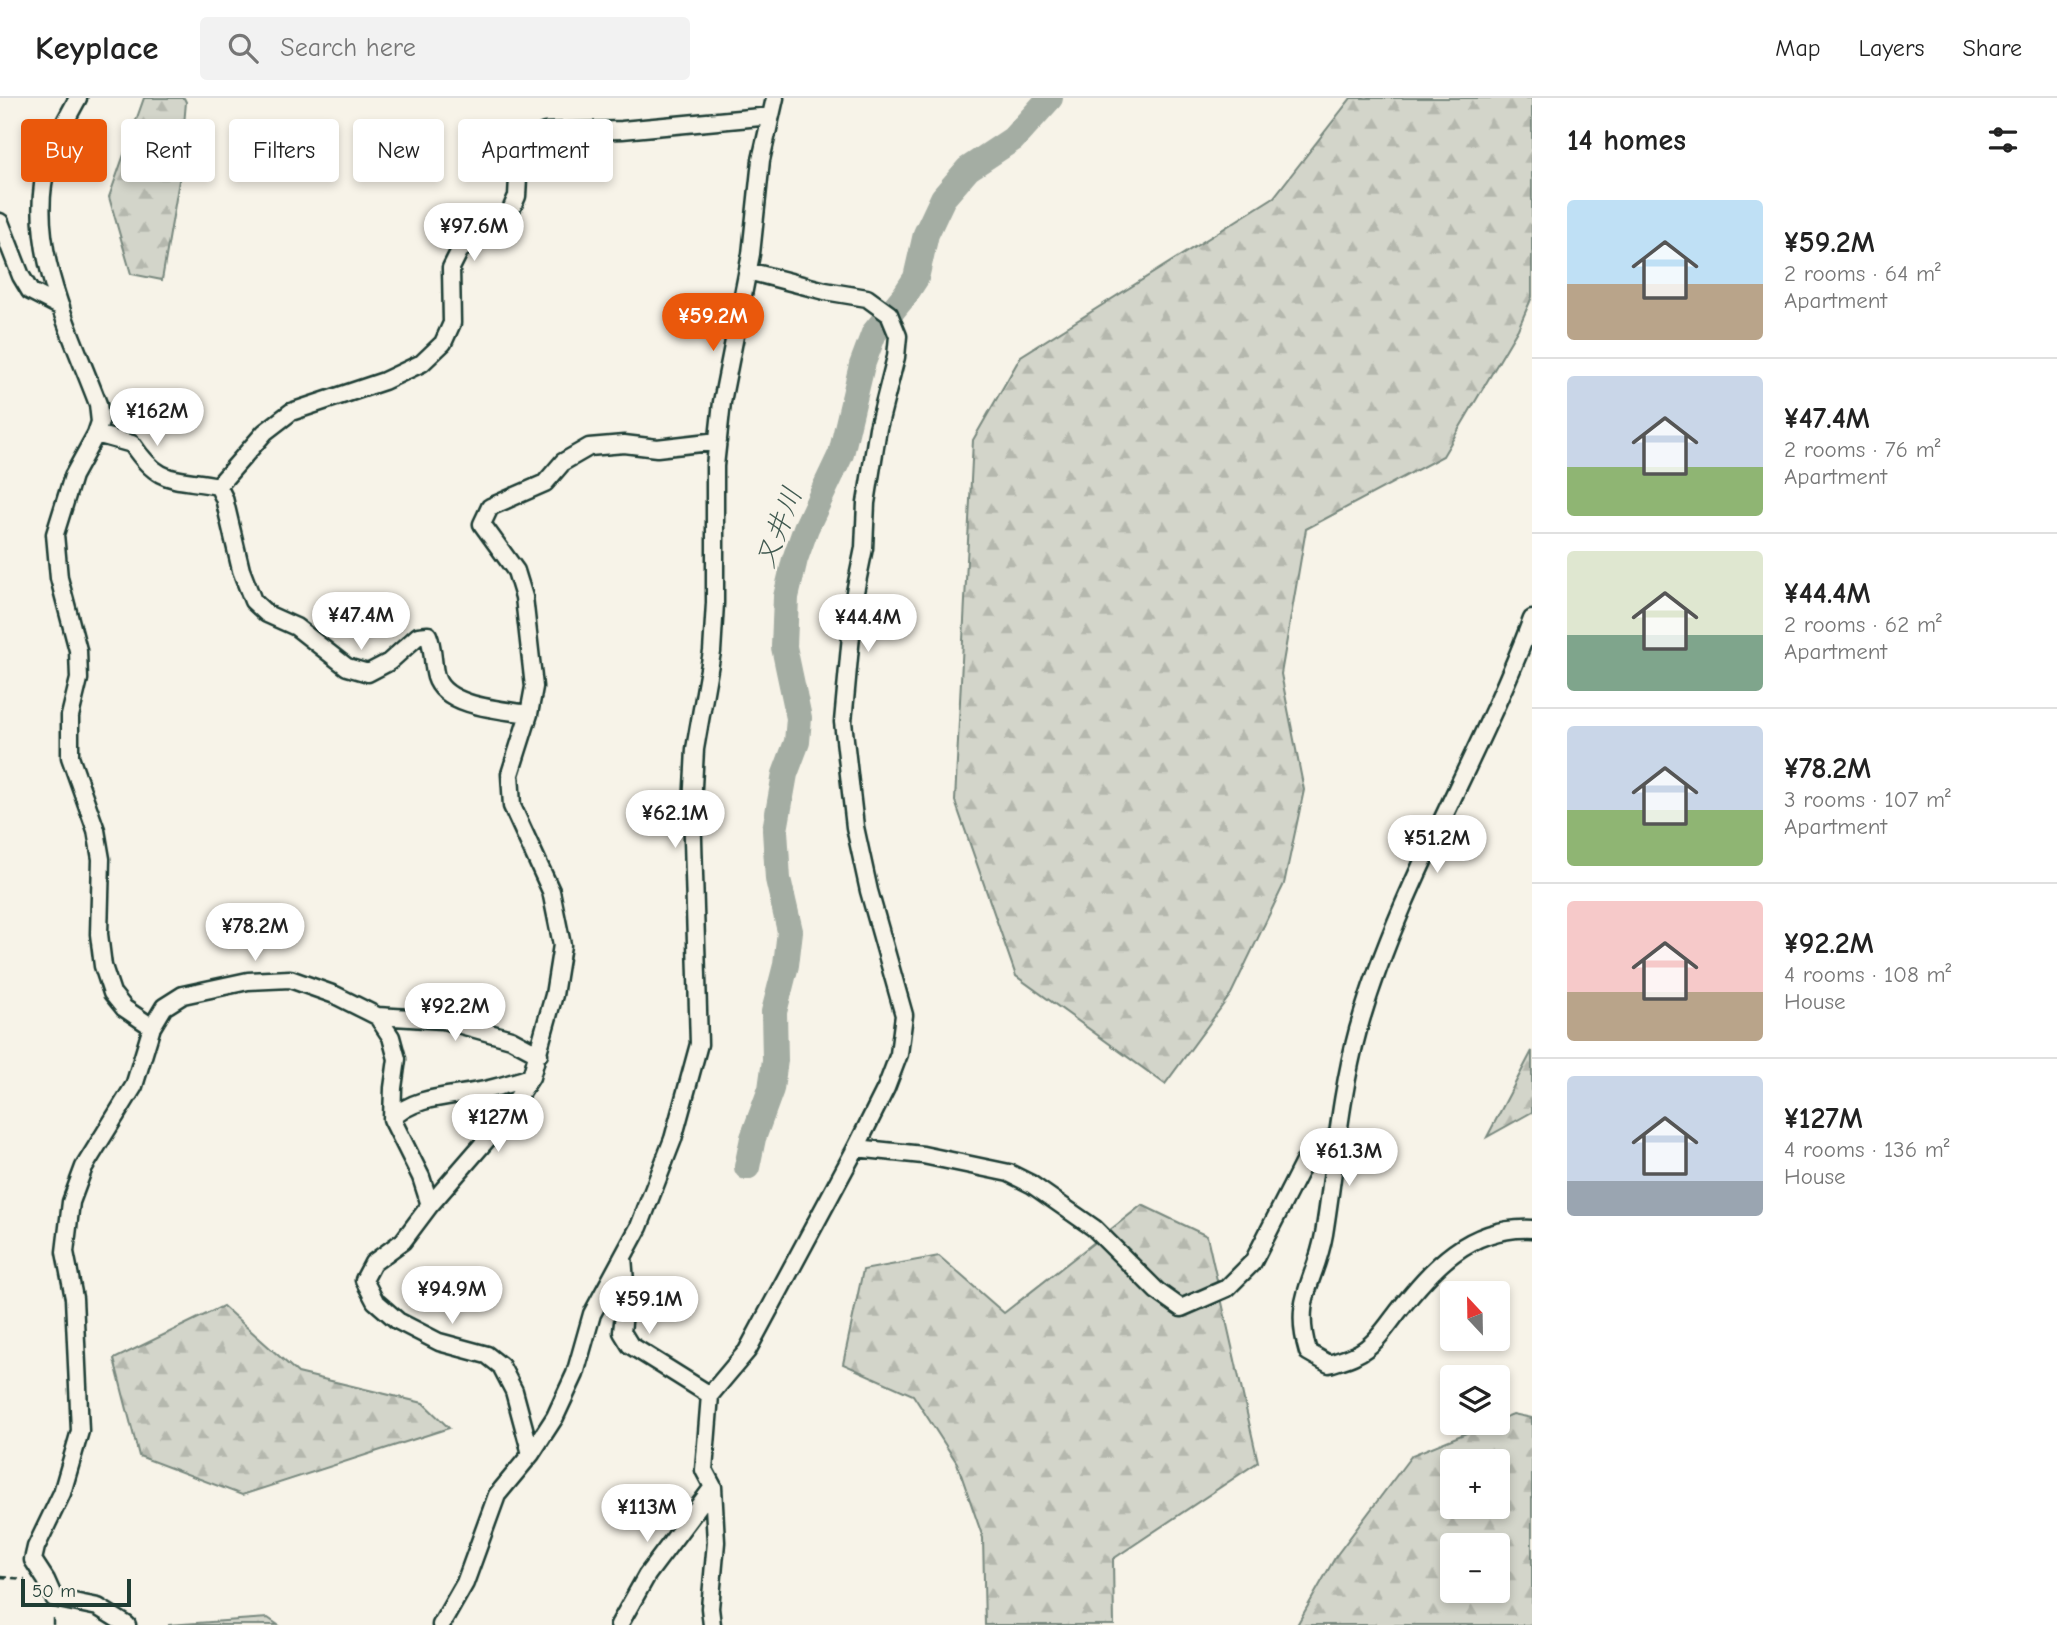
<!DOCTYPE html>
<meta charset="utf-8">
<style>
:root{--surface:#fff;--page:#f2f2f2;--text:#222;--muted:#767676;--line:#e0e0e0;--accent:#ea580c}
body{margin:0;font-family:"Comic Neue","Klee One",sans-serif;background:var(--page);color:var(--text);height:100vh;display:flex;flex-direction:column;font-size:26px;white-space:nowrap}
*{box-sizing:border-box;margin:0}
p{font-size:23px;color:var(--muted)}
.icon{flex:none;width:38px;height:38px;fill:none;stroke:currentColor;stroke-width:2;stroke-linecap:round;stroke-linejoin:round}
.map{position:relative;flex:1;overflow:hidden}
.details{display:flex;flex-direction:column;background:var(--surface);width:525px}
.details>*{flex:none}
.banner{position:absolute;left:21px;top:21px;width:665px;height:63px;display:flex;gap:14px}
.needle{width:46px;rotate:338deg}
.tools{position:absolute;left:1440px;top:1183px;display:grid;gap:14px}
.tools a{display:grid;place-items:center;width:70px;height:70px;border-radius:7px;background:var(--surface);box-shadow:0 4px 10px #0003;font-size:35px}
.scale{position:absolute;left:21px;bottom:18px;width:110px;box-sizing:border-box;padding-left:7px;border:4px solid #1f3d34;border-top:0;font-size:19px;line-height:24px;white-space:nowrap;color:#1f3d34;-webkit-text-stroke:5px #f7f3e8;paint-order:stroke}
.price{position:absolute;translate:-50% -60px;padding:0 16px;border-radius:24px;background:#fff;color:#222;font-size:23px;line-height:46px;filter:drop-shadow(0 2px 4px #0008)}
.price::after{content:'';position:absolute;left:50%;top:42px;width:21px;height:16px;margin-left:-10px;background:inherit;clip-path:polygon(0 0,100% 0,50% 100%)}
.price.active{background:var(--accent);color:#fff}
ul{padding:0;list-style:none}
li{display:flex;align-items:center;gap:21px;height:175px;padding:0 35px}
li+li{border-top:2px solid var(--line)}
li span{display:grid;place-items:center;flex:none;width:196px;height:140px;border-radius:7px;color:#555}
li>.icon{margin-inline-start:auto}
span .icon{width:84px;height:84px;fill:#fffc;stroke-width:1}
li b{font-size:30px}
h2{display:flex;justify-content:space-between;align-items:center;height:84px;padding:0 35px;font-size:30px}
.chip{padding:0 24px;border-radius:7px;background:var(--surface);box-shadow:0 4px 10px #0003;font-size:24px;line-height:63px}
.chip.active{background:var(--accent);color:#fff}
header{display:flex;align-items:center;gap:42px;box-sizing:border-box;height:98px;padding:0 35px;background:var(--surface);border-bottom:2px solid var(--line)}
header strong{font-size:33px}
nav{display:flex;gap:38px;margin-inline-start:auto;font-size:24px}
.search{width:490px;height:63px;background:var(--page);display:flex;align-items:center;gap:18px;box-sizing:border-box;padding:0 24px;border-radius:7px;color:var(--muted);font-size:26px}
main{display:flex;flex:1;min-height:0}
.map>svg:first-child{display:block}
.forest{fill:url(#forest-firs);stroke:#79897f;stroke-width:2;fill-rule:evenodd}
.lines{fill:none;stroke-linecap:round;stroke-linejoin:round}
.river{stroke:#a4ada3;stroke-width:26}
.minor-casing{stroke:#1f3d34;stroke-width:21}
.path{stroke:#1f3d34;stroke-width:2.5;stroke-dasharray:7 5;stroke-linecap:butt}
.minor{stroke:#f7f3e8;stroke-width:16}
.labels{text-anchor:middle;stroke-width:5;stroke-linejoin:round;paint-order:stroke}
.water-label{font-size:28px;font-style:italic;fill:#405950;stroke:#f7f3e8}
</style>
<header>
<strong>Keyplace</strong>
<div class="search"><svg class="icon" aria-label="search" viewBox="0 0 24 24"><circle cx="10" cy="10" r="6"/><path d="M15 15l6 6"/></svg>Search here</div>
<nav><a>Map</a><a>Layers</a><a>Share</a></nav>
</header>
<main>
<div class="map">
<svg width="1532" height="1527" viewBox="0 0 1532 1527">
<defs>
<pattern id="forest-firs" width="22" height="20" patternUnits="userSpaceOnUse" patternTransform="scale(1.75)"><rect width="22" height="20" fill="#d3d5ca"/><path d="M5 1l3.5 6h-7zM16 11l3.5 6h-7z" fill="#b5b8ae"/></pattern>
</defs>
<rect width="100%" height="100%" fill="#f7f3e8"/>
<filter id="ink" filterUnits="userSpaceOnUse"><feTurbulence type="fractalNoise" baseFrequency=".0143" numOctaves="2"/><feDisplacementMap in="SourceGraphic" scale="14" xChannelSelector="R" yChannelSelector="G"/><feConvolveMatrix kernelMatrix="1 2 1 2 8 2 1 2 1" color-interpolation-filters="sRGB"/></filter>
<g filter="url(#ink)">
<path class="forest" d="M 144,0 L 184,0 L 186,4 L 179,83 L 162,182 L 131,176 L 109,99 Z
M 1351,0 L 1532,0 L 1532,199 L 1518,231 L 1443,358 L 1306,431 L 1281,576 L 1304,692 L 1284,786 L 1231,896 L 1165,986 L 1016,878 L 955,703 L 973,342 L 1021,258 L 1274,99 Z
M 1532,953 L 1532,1014 L 1487,1039 Z
M 1142,1107 L 1207,1138 L 1258,1364 L 1113,1461 L 1114,1527 L 985,1527 L 983,1440 L 957,1365 L 913,1297 L 843,1266 L 863,1172 L 939,1158 L 1004,1215 Z
M 223,1208 L 298,1275 L 423,1305 L 449,1330 L 242,1397 L 139,1358 L 114,1261 Z
M 1513,1316 L 1532,1320 L 1532,1527 L 1297,1527 L 1336,1458 L 1412,1357 L 1491,1325 L 1498,1325 L 1498,1322 ZM 1498,1363 L 1498,1409 L 1452,1409 L 1452,1363 ZM 1498,1447 L 1498,1493 L 1452,1493 L 1452,1447 Z
M 268,1520 L 278,1527 L 168,1527 Z"/>
<g class="lines">
<path class="river" d="M 747,1069 L 753,1040 L 771,991 L 775,962 L 774,914 L 786,867 L 790,833 L 778,781 L 775,732 L 785,676 L 797,644 L 799,620 L 784,549 L 786,499 L 795,461 L 806,430 L 841,356 L 862,267 L 874,235 L 905,197 L 916,180 L 926,136 L 943,100 L 968,71 L 1013,41 L 1050,0"/>
<g class="minor-casing">
<path id="minor" d="M 78,0 C 67,20 55,41 48,63 C 24,145 70,231 98,306 L 100,324 L 96,336 L 73,378 L 55,436 L 59,480 L 78,552 L 79,581 L 70,618 L 70,659 L 96,732 L 101,761 L 99,836 L 103,868 L 112,895 L 124,910 L 152,929
M 0,124 L 21,178 L 30,193 L 61,209
M 96,336 L 132,346 C 160,388 173,379 218,388
M 218,388 L 265,334 L 291,314 L 384,283 L 422,265 L 443,245 L 452,225 L 451,170 L 460,152 L 493,131 L 511,112 L 517,98 L 519,62 L 524,47 L 545,34 L 622,32 L 771,18
M 218,388 L 224,400 L 241,472 L 253,503 L 267,516 L 296,529 L 347,569 L 368,575 L 389,564 L 418,538 L 428,537 C 434,551 432,565 436,579 C 445,609 503,612 529,616
M 1532,521 C 1480,660 1399,788 1358,932 C 1340,998 1335,1068 1324,1136 C 1316,1184 1292,1199 1308,1254 L 1329,1266 C 1338,1263 1347,1261 1355,1257 C 1373,1249 1385,1231 1397,1215 C 1432,1170 1469,1128 1532,1131
M 377,918 L 391,939 L 397,961 L 393,990 L 392,1021 L 421,1079 L 430,1107
M 392,1021 C 415,996 458,999 489,991 C 503,988 517,983 531,979
M 856,1050 L 923,1057 L 1009,1075 L 1031,1086 L 1094,1130 L 1157,1193 L 1181,1210 L 1227,1190 L 1253,1164 L 1304,1064 L 1339,1035
M 623,1159 L 626,1197 L 622,1234 L 630,1247 L 710,1297
M 531,1356 L 514,1293 L 501,1268 L 487,1257 L 439,1244 L 398,1223 L 375,1203 L 364,1182 L 373,1165 L 403,1143 L 430,1107 L 502,1024 L 531,979 L 554,897 L 562,847 L 551,793 L 512,708 L 510,676 L 529,616 L 534,589 L 524,499 L 516,473 L 482,426 L 490,409 L 545,385 L 563,364 L 589,349 L 624,346 L 657,350 L 718,343
M 127,1527 L 98,1509 L 54,1500 L 46,1482 L 33,1462 L 36,1449 L 62,1395 L 80,1333 L 74,1200 L 65,1154 L 71,1104 L 84,1069 L 134,988 L 152,929 L 164,909 L 183,897 L 248,883 L 290,881 L 335,897 L 377,918 L 443,922 L 511,941 L 539,956
M 441,1527 L 465,1485 L 497,1397 L 531,1356 L 555,1319 L 575,1276 L 592,1216 L 639,1129 L 673,1041 L 699,946 L 692,708 L 695,651 L 712,554 L 715,505 L 715,368 L 722,304 L 751,156 L 761,62 L 775,0
M 619,1527 L 647,1477 L 713,1389
M 712,1527 L 710,1510 L 716,1444 L 713,1389 L 704,1372 L 710,1297 L 747,1253 L 856,1050 L 886,990 L 899,956 L 904,917 L 869,793 L 855,729 L 843,624 L 855,494 L 864,450 L 866,405 L 878,330 L 896,259 L 898,238 L 889,216 L 867,200 L 825,193 L 748,173"/>
</g>
<path class="path" d="M 0,1479 L 25,1481
M 53,1527 L 53,1516"/>
<use href="#minor" class="minor"/>
</g>
</g>
<g class="labels">
<g class="water-label">
<text transform="translate(778 429) rotate(-69)" y="10">又井川</text>
</g>
</g>
</svg>
<div class="tools">
<a><svg class="needle" viewBox="-14 -14 28 28"><path d="M0-13l5 13h-10z" fill="#e53935"/><path d="M0 13l5-13h-10z" fill="#767676"/></svg></a>
<a><svg class="icon" aria-label="layers" viewBox="0 0 24 24"><path d="M12 4l9 5-9 5-9-5zM3 14l9 5 9-5"/></svg></a>
<a>+</a>
<a>−</a>
</div>
<div class="scale">50 m</div>
<b class="price" style="left:474px;top:165px">¥97.6M</b>
<b class="price active" style="left:713px;top:255px">¥59.2M</b>
<b class="price" style="left:157px;top:350px">¥162M</b>
<b class="price" style="left:361px;top:554px">¥47.4M</b>
<b class="price" style="left:868px;top:556px">¥44.4M</b>
<b class="price" style="left:675px;top:752px">¥62.1M</b>
<b class="price" style="left:1437px;top:777px">¥51.2M</b>
<b class="price" style="left:255px;top:865px">¥78.2M</b>
<b class="price" style="left:455px;top:945px">¥92.2M</b>
<b class="price" style="left:498px;top:1056px">¥127M</b>
<b class="price" style="left:1349px;top:1090px">¥61.3M</b>
<b class="price" style="left:452px;top:1228px">¥94.9M</b>
<b class="price" style="left:649px;top:1238px">¥59.1M</b>
<b class="price" style="left:647px;top:1446px">¥113M</b>
<div class="banner">
<a class="chip active">Buy</a>
<a class="chip">Rent</a>
<a class="chip">Filters</a>
<a class="chip">New</a>
<a class="chip">Apartment</a>
</div>
</div>
<section class="details">
<h2>14 homes<svg class="icon" aria-label="filters" viewBox="0 0 24 24"><path d="M4 7h16M4 17h16"/><circle cx="9" cy="7" r="2"/><circle cx="15" cy="17" r="2"/></svg></h2>
<ul>
<li><span style="background:linear-gradient(#bfe0f5 60%,#b9a48a 0)"><svg class="icon" aria-label="home" viewBox="0 0 24 24"><path d="M3 11l9-7 9 7M6 9v11h12V9"/></svg></span><div><b>¥59.2M</b><p>2 rooms · 64 m²</p><p>Apartment</p></div></li>
<li><span style="background:linear-gradient(#c9d6e8 65%,#8fb573 0)"><svg class="icon" aria-label="home" viewBox="0 0 24 24"><path d="M3 11l9-7 9 7M6 9v11h12V9"/></svg></span><div><b>¥47.4M</b><p>2 rooms · 76 m²</p><p>Apartment</p></div></li>
<li><span style="background:linear-gradient(#dfe7d0 60%,#7fa58c 0)"><svg class="icon" aria-label="home" viewBox="0 0 24 24"><path d="M3 11l9-7 9 7M6 9v11h12V9"/></svg></span><div><b>¥44.4M</b><p>2 rooms · 62 m²</p><p>Apartment</p></div></li>
<li><span style="background:linear-gradient(#c9d6e8 60%,#8fb573 0)"><svg class="icon" aria-label="home" viewBox="0 0 24 24"><path d="M3 11l9-7 9 7M6 9v11h12V9"/></svg></span><div><b>¥78.2M</b><p>3 rooms · 107 m²</p><p>Apartment</p></div></li>
<li><span style="background:linear-gradient(#f6c9c9 65%,#b9a48a 0)"><svg class="icon" aria-label="home" viewBox="0 0 24 24"><path d="M3 11l9-7 9 7M6 9v11h12V9"/></svg></span><div><b>¥92.2M</b><p>4 rooms · 108 m²</p><p>House</p></div></li>
<li><span style="background:linear-gradient(#c9d6e8 75%,#9aa5b1 0)"><svg class="icon" aria-label="home" viewBox="0 0 24 24"><path d="M3 11l9-7 9 7M6 9v11h12V9"/></svg></span><div><b>¥127M</b><p>4 rooms · 136 m²</p><p>House</p></div></li>
</ul>
</section>
</main>
